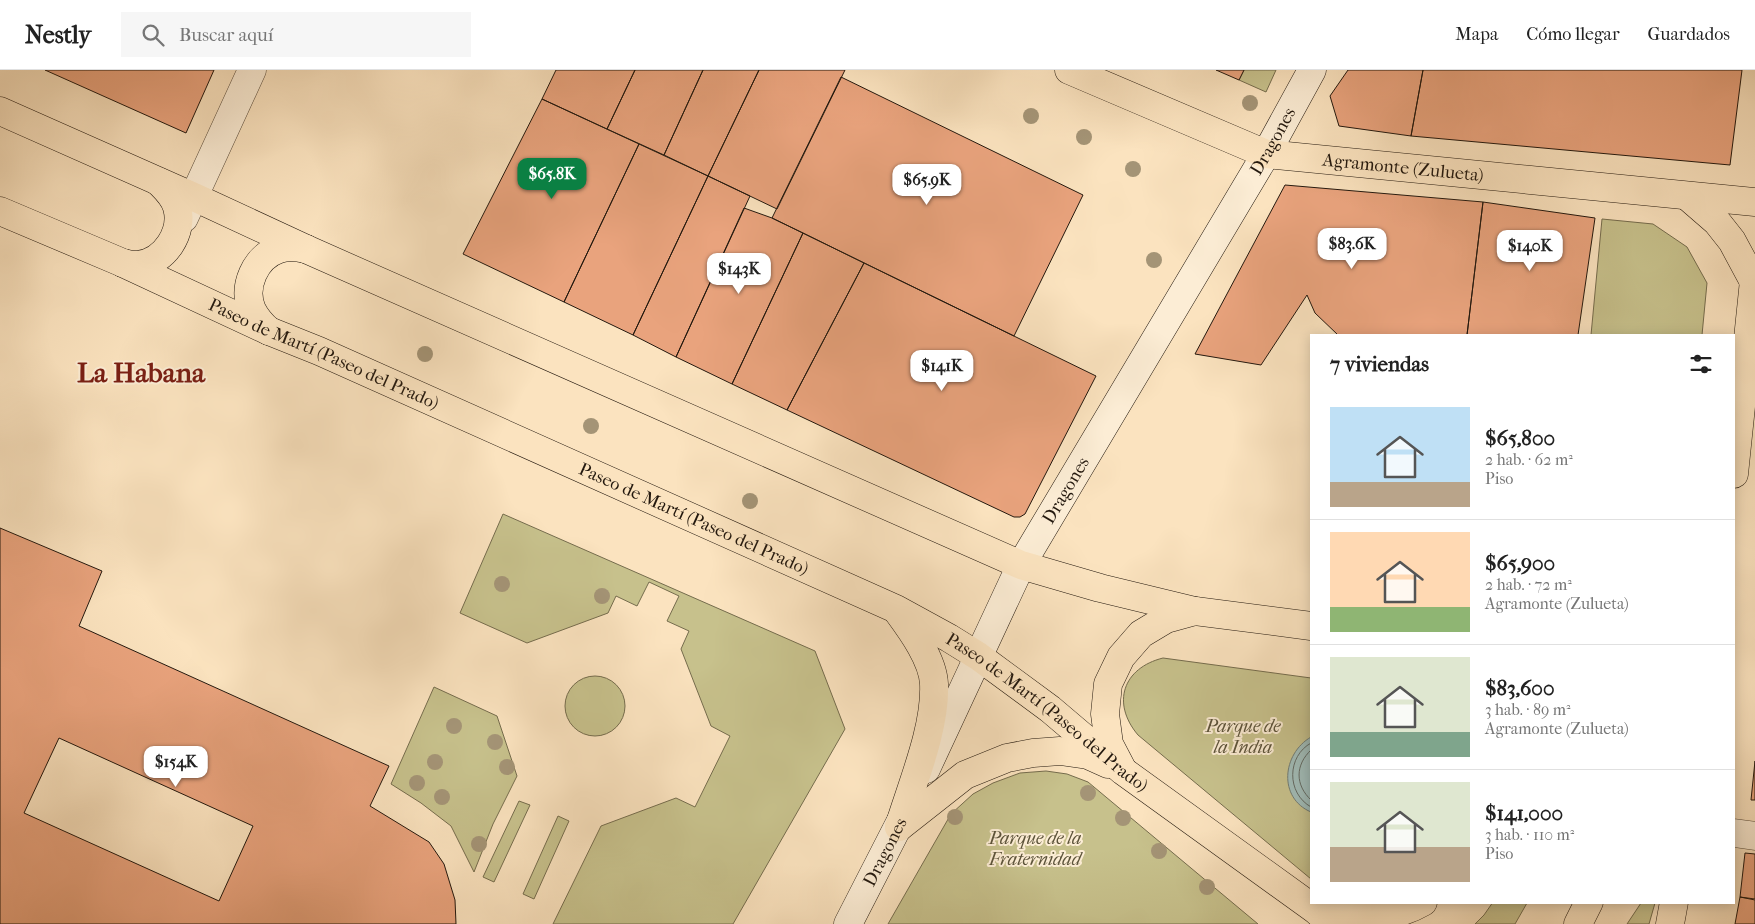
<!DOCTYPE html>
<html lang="es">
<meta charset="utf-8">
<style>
:root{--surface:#fff;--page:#f6f6f6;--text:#222;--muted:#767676;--line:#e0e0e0;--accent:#0b8043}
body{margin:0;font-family:"IM FELL French Canon",serif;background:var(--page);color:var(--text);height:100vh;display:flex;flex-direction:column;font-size:19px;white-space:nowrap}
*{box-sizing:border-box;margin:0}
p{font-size:16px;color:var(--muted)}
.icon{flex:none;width:28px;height:28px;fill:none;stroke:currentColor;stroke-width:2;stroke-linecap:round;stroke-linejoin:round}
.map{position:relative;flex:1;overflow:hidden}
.panel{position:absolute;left:1310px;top:264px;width:425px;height:570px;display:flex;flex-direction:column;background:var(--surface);border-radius:0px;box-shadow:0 2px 12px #0003}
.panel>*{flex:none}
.price{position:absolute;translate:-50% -42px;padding:0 11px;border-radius:10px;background:#fff;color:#222;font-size:16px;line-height:32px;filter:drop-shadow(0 1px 2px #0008)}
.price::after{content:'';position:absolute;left:50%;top:30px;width:15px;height:11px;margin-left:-8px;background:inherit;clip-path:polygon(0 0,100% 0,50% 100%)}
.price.current{background:var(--accent);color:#fff}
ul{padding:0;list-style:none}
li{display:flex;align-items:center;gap:15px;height:125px;padding:0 20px}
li+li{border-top:1px solid var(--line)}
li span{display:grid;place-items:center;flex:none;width:140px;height:100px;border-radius:0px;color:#555}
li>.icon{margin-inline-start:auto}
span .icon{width:60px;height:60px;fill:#fffc;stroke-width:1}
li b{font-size:21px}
h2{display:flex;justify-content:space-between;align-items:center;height:60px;padding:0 20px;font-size:21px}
header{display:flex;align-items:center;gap:30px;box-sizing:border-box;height:70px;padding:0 25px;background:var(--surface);border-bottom:1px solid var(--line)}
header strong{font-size:24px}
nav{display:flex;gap:28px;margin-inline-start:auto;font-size:18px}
.search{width:350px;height:45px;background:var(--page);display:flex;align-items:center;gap:12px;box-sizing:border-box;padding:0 18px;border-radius:0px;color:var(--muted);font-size:19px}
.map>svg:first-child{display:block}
.green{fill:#c7c18c;stroke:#756c4d}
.water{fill:#a1bdba;stroke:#6f7b75}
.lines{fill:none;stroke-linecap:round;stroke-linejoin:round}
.shore{stroke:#626a64;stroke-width:1}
.building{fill:#e9a37d;stroke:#23180e;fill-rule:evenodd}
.minor-casing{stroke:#594b3a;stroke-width:29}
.tertiary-casing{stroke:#594b3a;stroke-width:29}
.secondary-casing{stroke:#23180e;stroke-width:29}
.primary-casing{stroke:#23180e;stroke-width:29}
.minor{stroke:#fcedd5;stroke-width:28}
.tertiary{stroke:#fcedd5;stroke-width:28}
.secondary{stroke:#fcedd5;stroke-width:28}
.primary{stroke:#fbe3bf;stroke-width:28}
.tree{fill:#a49476}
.labels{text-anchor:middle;stroke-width:4;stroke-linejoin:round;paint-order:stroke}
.street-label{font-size:18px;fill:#23180e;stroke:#fcedd5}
.park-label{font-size:18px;font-style:italic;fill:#5c533a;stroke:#fcedd5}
.town-label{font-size:28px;font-weight:bold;fill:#7a1f14;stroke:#fcedd5}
</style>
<header>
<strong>Nestly</strong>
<div class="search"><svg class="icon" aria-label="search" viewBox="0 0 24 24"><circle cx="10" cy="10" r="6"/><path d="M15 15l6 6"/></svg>Buscar aquí</div>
<nav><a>Mapa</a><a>Cómo llegar</a><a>Guardados</a></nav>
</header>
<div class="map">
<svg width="1755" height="854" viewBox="0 0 1755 854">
<rect width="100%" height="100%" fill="#fbe3bf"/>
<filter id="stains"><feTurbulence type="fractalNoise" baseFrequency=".004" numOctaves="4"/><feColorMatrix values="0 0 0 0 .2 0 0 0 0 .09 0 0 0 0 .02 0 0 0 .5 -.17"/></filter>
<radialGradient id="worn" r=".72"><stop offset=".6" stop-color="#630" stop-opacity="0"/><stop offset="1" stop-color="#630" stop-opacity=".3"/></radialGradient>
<path class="green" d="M 1244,0 L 1276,0 L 1266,22 L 1239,10 Z
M 1602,149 L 1653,154 L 1687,177 L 1707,213 L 1702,265 L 1591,265 Z
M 503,444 L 815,581 L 845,659 L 733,854 L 553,854 L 601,756 L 676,728 L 695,737 L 730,666 L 711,656 L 681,579 L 689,561 L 667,551 L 679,526 L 649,512 L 637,536 L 616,526 L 608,543 L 527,573 L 460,543 Z
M 1163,588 L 1311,608 L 1311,809 L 1138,665 C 1111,633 1123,598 1163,588 Z
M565 636a30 30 0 1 1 60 0a30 30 0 1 1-60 0Z
M 434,617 L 497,646 L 517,706 L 493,754 L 474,802 L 451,756 L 421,733 L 391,714 Z
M 1046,701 L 1067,704 L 1088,712 L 1258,854 L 888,854 L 951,744 L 973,724 L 993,713 L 1020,703 Z
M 519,731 L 530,735 L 494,812 L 483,807 Z
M 558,746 L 569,751 L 534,829 L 523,824 Z
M 1493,832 L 1527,832 L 1527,833 L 1515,854 L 1475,854 L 1484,845 Z
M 1641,833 L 1655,833 L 1649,854 L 1627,854 Z"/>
<path class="water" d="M 1311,667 L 1311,742 C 1278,728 1282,684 1311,667 Z"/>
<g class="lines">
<path class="shore" d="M 1311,673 C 1287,686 1286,723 1311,737
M 1311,680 C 1295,695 1295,715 1311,730"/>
</g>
<path class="building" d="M 45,0 L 214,0 L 186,63 Z
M 556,0 L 635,0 L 607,59 L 542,29 Z
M 635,0 L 703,0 L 664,85 L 607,59 Z
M 703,0 L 759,0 L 708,106 L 664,85 Z
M 759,0 L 845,0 L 777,139 L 708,106 Z
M 1216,0 L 1244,0 L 1239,10 Z
M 1348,0 L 1423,0 L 1411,66 L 1339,56 L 1330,26 Z
M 1423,0 L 1742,0 L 1730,95 L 1411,66 Z
M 841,7 L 1083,125 L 1014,266 L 772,148 Z
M 542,29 L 639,74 L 564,232 L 463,184 Z
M 639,74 L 708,106 L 633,265 L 564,232 Z
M 708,106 L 750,126 L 676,287 L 633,265 Z
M 1285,115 L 1483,132 L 1467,265 L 1338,265 L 1315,243 L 1307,225 L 1261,295 L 1195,284 Z
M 1483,132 L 1595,148 L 1578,265 L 1467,265 Z
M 744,138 L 772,148 L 803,163 L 732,314 L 676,287 Z
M 803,163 L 864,193 L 787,340 L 732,314 Z
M 864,193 L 1096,306 L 1025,444 L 1020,447 L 1014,447 L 787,340 Z
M 0,458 L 102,501 L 79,556 L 389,696 L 370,736 L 429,772 L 444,794 L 455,830 L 456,854 L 0,854 ZM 59,668 L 253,756 L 219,831 L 24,743 Z
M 1755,691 L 1755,730 L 1751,730 Z
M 1745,783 L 1755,784 L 1755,829 L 1740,827 Z
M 1740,827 L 1755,830 L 1755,854 L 1735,854 Z"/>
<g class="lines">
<g class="minor-casing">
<path id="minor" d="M 184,148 L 252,0"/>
</g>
<g class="tertiary-casing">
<path id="tertiary" d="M 1734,763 L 1755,766"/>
</g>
<g class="secondary-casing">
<g id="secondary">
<path id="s1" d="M 926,699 L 1021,495 L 1266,84 L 1312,0"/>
<path id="s2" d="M 848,854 L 909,735"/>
</g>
</g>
<g class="primary-casing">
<g id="primary">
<path id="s3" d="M 1069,0 L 1266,84 L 1755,132"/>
<path d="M 0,41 L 194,127 L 306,179 L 1021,495 L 1100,518 L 1195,541 L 1311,556"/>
<path d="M 1687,126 L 1717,152 L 1732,171 L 1754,212"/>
<path id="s4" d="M 0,141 L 123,193 L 269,261 L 319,281 L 896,539 L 949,568 L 978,586 L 1050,639 L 1123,701 L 1317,841 L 1330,854"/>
<path d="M 123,193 C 127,194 133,195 138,195 C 165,192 184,162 177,137 C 174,126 166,119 159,112"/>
<path d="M 269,261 C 262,255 256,248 252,240 C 242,217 255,187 279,179 C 288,176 296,177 306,179"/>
<path d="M 1734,404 L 1755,201"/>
<path d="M 898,542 C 912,561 933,590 934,614 C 936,658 912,714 899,757"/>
<path d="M 1121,697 L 1109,674 L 1105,644 L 1108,614 L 1121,587 L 1141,564 L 1166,549 L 1195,541"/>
<path d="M 899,757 L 965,705 L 1007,688 L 1033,683 L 1060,681 L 1088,685 L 1108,694"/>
<path d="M 1317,841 C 1356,847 1388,852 1423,832"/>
<path d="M 1578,854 L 1589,832"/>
<path d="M 1670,854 L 1674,832"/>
</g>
</g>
<use href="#minor" class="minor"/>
<use href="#tertiary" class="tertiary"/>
<use href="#secondary" class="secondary"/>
<use href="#primary" class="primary"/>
</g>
<g class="tree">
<circle cx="1250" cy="33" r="8"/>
<circle cx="1031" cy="46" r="8"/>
<circle cx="1084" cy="67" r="8"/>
<circle cx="1133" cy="99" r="8"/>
<circle cx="1154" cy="190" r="8"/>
<circle cx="425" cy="284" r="8"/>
<circle cx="591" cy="356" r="8"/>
<circle cx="750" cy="431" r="8"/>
<circle cx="502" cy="514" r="8"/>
<circle cx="602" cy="526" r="8"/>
<circle cx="454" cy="656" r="8"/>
<circle cx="495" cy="672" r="8"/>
<circle cx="435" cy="692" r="8"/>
<circle cx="507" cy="697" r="8"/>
<circle cx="417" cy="713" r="8"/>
<circle cx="1088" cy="723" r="8"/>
<circle cx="442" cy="727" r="8"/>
<circle cx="955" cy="747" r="8"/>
<circle cx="1123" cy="748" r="8"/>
<circle cx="479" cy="774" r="8"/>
<circle cx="1159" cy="781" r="8"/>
<circle cx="1207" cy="817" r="8"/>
</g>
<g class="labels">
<g class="street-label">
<text dy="6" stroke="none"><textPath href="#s1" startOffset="718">Dragones</textPath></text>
<text dy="6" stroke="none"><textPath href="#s3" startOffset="352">Agramonte (Zulueta)</textPath></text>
<text dy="6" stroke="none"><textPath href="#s4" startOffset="354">Paseo de Martí (Paseo del Prado)</textPath></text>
<text dy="6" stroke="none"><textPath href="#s1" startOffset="312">Dragones</textPath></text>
<text dy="6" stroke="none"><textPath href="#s4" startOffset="759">Paseo de Martí (Paseo del Prado)</textPath></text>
<text dy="6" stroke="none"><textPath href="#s4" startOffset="1164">Paseo de Martí (Paseo del Prado)</textPath></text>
<text dy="6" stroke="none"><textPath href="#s2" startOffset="81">Dragones</textPath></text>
</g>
<g class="park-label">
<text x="1243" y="662">Parque de<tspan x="1243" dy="21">la India</tspan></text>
<text x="1035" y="774">Parque de la<tspan x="1035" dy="21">Fraternidad</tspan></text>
</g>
<g class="town-label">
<text x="141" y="312">La Habana</text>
</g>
</g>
<rect width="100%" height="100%" filter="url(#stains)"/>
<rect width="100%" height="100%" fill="url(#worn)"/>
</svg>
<b class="price current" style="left:552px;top:130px">$65.8K</b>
<b class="price" style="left:927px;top:136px">$65.9K</b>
<b class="price" style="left:1352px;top:200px">$83.6K</b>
<b class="price" style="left:1530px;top:202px">$140K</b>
<b class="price" style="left:739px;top:225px">$143K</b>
<b class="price" style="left:942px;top:322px">$141K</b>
<b class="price" style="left:176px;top:718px">$154K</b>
<section class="panel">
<h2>7 viviendas<svg class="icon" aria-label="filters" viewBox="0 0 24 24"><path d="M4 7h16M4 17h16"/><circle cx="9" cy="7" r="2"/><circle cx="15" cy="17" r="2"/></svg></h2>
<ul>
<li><span style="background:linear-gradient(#bfe0f5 75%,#b9a48a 0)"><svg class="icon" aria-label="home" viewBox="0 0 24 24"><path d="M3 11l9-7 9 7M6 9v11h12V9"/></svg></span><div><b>$65,800</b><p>2 hab. · 62 m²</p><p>Piso</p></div></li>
<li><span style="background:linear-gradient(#ffd9b3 75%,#8fb573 0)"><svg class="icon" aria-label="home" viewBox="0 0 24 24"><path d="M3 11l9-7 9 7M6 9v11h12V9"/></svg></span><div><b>$65,900</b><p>2 hab. · 72 m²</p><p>Agramonte (Zulueta)</p></div></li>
<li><span style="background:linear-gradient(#dfe7d0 75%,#7fa58c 0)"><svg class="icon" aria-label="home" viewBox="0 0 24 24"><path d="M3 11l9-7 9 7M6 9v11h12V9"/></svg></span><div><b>$83,600</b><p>3 hab. · 89 m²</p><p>Agramonte (Zulueta)</p></div></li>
<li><span style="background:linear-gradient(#dfe7d0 65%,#b9a48a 0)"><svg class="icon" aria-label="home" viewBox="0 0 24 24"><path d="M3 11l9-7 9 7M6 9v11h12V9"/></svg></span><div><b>$141,000</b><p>3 hab. · 110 m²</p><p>Piso</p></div></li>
</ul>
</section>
</div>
